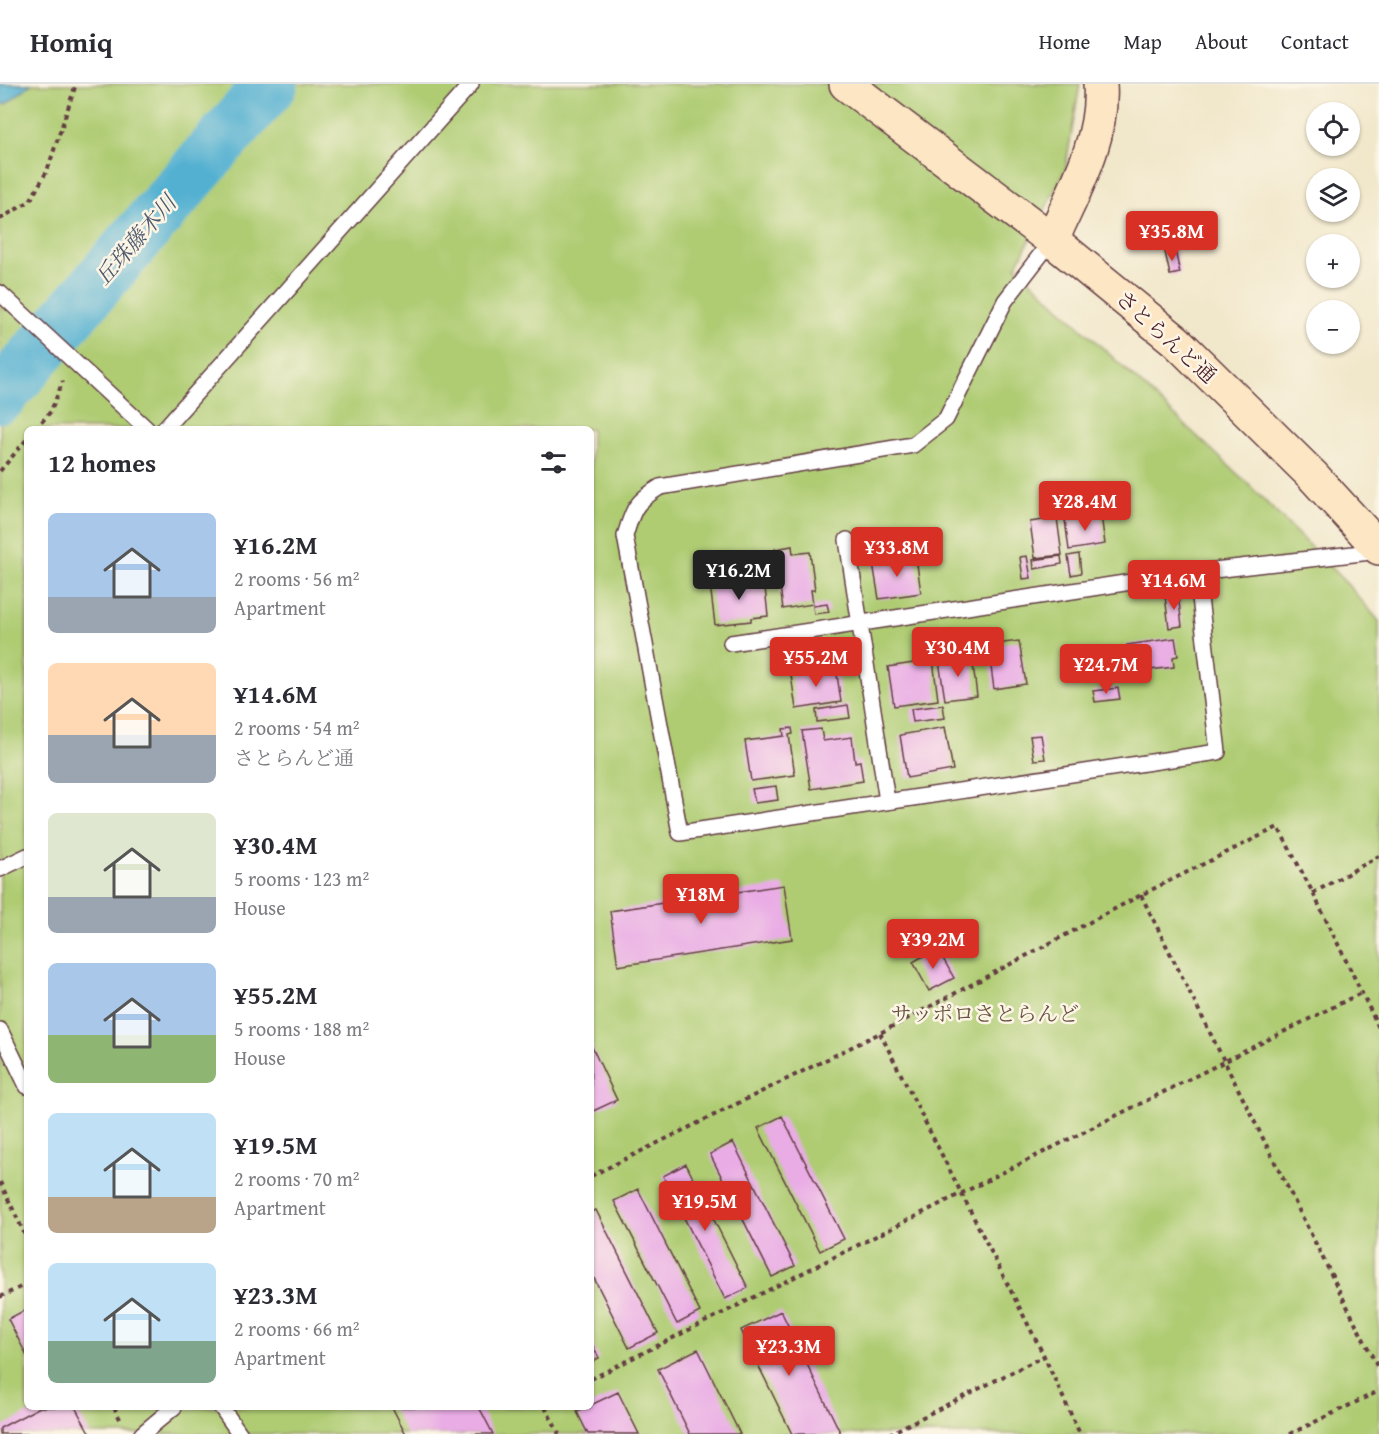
<!DOCTYPE html>
<meta charset="utf-8">
<style>
:root{--surface:#fff;--page:#f2f2f3;--text:#2b2b33;--muted:#7c7c81;--line:#e1e1e2;--accent:#d93025}
body{margin:0;font-family:"Gentium Book Plus","Noto Serif JP",serif;background:var(--page);color:var(--text);height:100vh;display:flex;flex-direction:column;font-size:22px;white-space:nowrap}
*{box-sizing:border-box;margin:0}
p{font-size:20px;color:var(--muted)}
.icon{flex:none;width:33px;height:33px;fill:none;stroke:currentColor;stroke-width:2;stroke-linecap:round;stroke-linejoin:round}
.map{position:relative;flex:1;overflow:hidden}
.sheet{position:absolute;left:24px;top:342px;width:570px;height:984px;display:flex;flex-direction:column;background:var(--surface);border-radius:9px;box-shadow:0 2px 4px #0004}
.sheet>*{flex:none}
.fabs{position:absolute;left:1306px;top:18px;display:grid;gap:12px}
.fabs a{display:grid;place-items:center;width:54px;height:54px;border-radius:50%;background:var(--surface);box-shadow:0 2px 4px #0004;font-size:30px}
.price{position:absolute;translate:-50% -51px;padding:0 14px;border-radius:6px;background:var(--accent);color:#fff;font-size:20px;line-height:39px;filter:drop-shadow(0 2px 3px #0008)}
.price::after{content:'';position:absolute;left:50%;top:36px;width:18px;height:14px;margin-left:-9px;background:inherit;clip-path:polygon(0 0,100% 0,50% 100%)}
.price.current{background:#222;color:#fff}
ul{padding:0;list-style:none}
li{display:flex;align-items:center;gap:18px;height:150px;padding:0 24px}
li span{display:grid;place-items:center;flex:none;width:168px;height:120px;border-radius:9px;color:#555}
li>.icon{margin-inline-start:auto}
span .icon{width:72px;height:72px;fill:#fffc;stroke-width:1}
li b{font-size:26px}
h2{display:flex;justify-content:space-between;align-items:center;height:72px;padding:0 24px;font-size:26px}
header{display:flex;align-items:center;gap:36px;box-sizing:border-box;height:84px;padding:0 30px;background:var(--surface);border-bottom:2px solid var(--line)}
header strong{font-size:28px}
nav{display:flex;gap:33px;margin-inline-start:auto;font-size:21px}
.map>svg:first-child{display:block}
.green{fill:#afcc73;stroke:#7c764f;stroke-width:1.5;fill-rule:evenodd}
.water{fill:#52b0d1;stroke:#4e687e;stroke-width:1.5}
.lines{fill:none;stroke-linecap:round;stroke-linejoin:round}
.river{stroke:#52b0d1;stroke-width:54}
.building{fill:#e9ace5}
.lane-casing{stroke:#633d43;stroke-width:18}
.secondary-casing{stroke:#633d43;stroke-width:36}
.path{stroke:#633d43;stroke-width:4;stroke-dasharray:4.5 4.5;stroke-linecap:butt}
.lane{stroke:#fff;stroke-width:15}
.secondary{stroke:#fce6c4;stroke-width:33}
.labels{text-anchor:middle;stroke-width:5;stroke-linejoin:round;paint-order:stroke}
.street-label{font-size:21px;fill:#4a1f2b;stroke:#fcf5e5}
.park-label{font-size:21px;fill:#685341;stroke:#fcf5e5}
.water-label{font-size:22px;font-style:italic;fill:#4d596d;stroke:#fcf5e5}
</style>
<header>
<strong>Homiq</strong>
<nav><a>Home</a><a>Map</a><a>About</a><a>Contact</a></nav>
</header>
<div class="map">
<svg width="1379" height="1350" viewBox="0 0 1379 1350">
<rect width="100%" height="100%" fill="#fcf5e5"/>
<filter id="ink" filterUnits="userSpaceOnUse"><feTurbulence type="fractalNoise" baseFrequency=".0167" numOctaves="2"/><feDisplacementMap in="SourceGraphic" scale="12" xChannelSelector="R" yChannelSelector="G"/><feConvolveMatrix kernelMatrix="1 2 1 2 8 2 1 2 1" color-interpolation-filters="sRGB"/></filter>
<filter id="wash" filterUnits="userSpaceOnUse"><feTurbulence type="fractalNoise" baseFrequency=".008" numOctaves="4" result="noise"/><feDisplacementMap in="SourceGraphic" scale="24" xChannelSelector="R" yChannelSelector="G"/><feGaussianBlur stdDeviation="1.35" result="paint"/><feColorMatrix in="noise" values="0 0 0 0 0 0 0 0 0 0 0 0 0 0 0 0 0 1.4 0 .05"/><feComposite in="paint" operator="in"/></filter>
<g filter="url(#wash)">
<rect width="100%" height="100%" fill="#f1e7cb"/>
<path class="green" d="M 0,0 L 1080,0 L 1065,86 L 1016,183 L 1245,397 L 1348,501 L 1379,537 L 1379,1350 L 0,1350 ZM 27,345 L 591,345 L 591,1323 L 27,1323 Z"/>
<path class="water" d="M 0,0 L 31,0 L 6,20 L 0,20 Z"/>
<g class="lines">
<path class="river" d="M 0,312 L 271,0"/>
</g>
<g id="blocks">
<path class="building" d="M 1175,166 L 1180,189 L 1170,191 L 1165,168 Z
M 1093,409 L 1101,409 L 1102,419 L 1095,420 Z
M 1101,431 L 1105,460 L 1069,466 L 1065,436 Z
M 1057,434 L 1062,471 L 1035,474 L 1030,438 Z
M 792,462 L 793,470 L 810,468 L 815,506 L 811,506 L 813,520 L 783,525 L 775,465 Z
M 1079,470 L 1081,489 L 1071,491 L 1068,472 Z
M 1027,472 L 1031,494 L 1023,495 L 1020,473 Z
M 1061,472 L 1062,480 L 1034,485 L 1033,476 Z
M 916,473 L 921,509 L 879,515 L 873,479 Z
M 764,494 L 768,532 L 751,534 L 751,537 L 715,541 L 710,500 Z
M 1178,510 L 1182,542 L 1169,544 L 1165,512 Z
M 827,520 L 829,528 L 814,530 L 813,522 Z
M 984,552 L 985,564 L 976,565 L 974,553 Z
M 1175,554 L 1178,572 L 1173,573 L 1174,583 L 1142,587 L 1143,590 L 1131,592 L 1127,561 Z
M 1019,557 L 1026,600 L 994,605 L 988,561 Z
M 972,572 L 977,612 L 945,616 L 939,577 Z
M 933,576 L 938,616 L 894,622 L 888,583 Z
M 836,584 L 841,618 L 796,625 L 791,591 Z
M 1118,604 L 1120,615 L 1095,618 L 1093,607 Z
M 848,621 L 850,634 L 817,638 L 816,626 Z
M 943,621 L 945,634 L 913,638 L 911,625 Z
M 945,643 L 953,686 L 907,694 L 900,651 Z
M 792,644 L 793,650 L 789,651 L 795,691 L 751,697 L 745,657 L 784,652 L 783,645 Z
M 821,645 L 823,657 L 852,653 L 855,678 L 860,677 L 863,697 L 811,705 L 802,647 Z
M 1041,651 L 1045,675 L 1034,676 L 1030,652 Z
M 776,702 L 778,716 L 755,719 L 752,705 Z
M 784,801 L 792,855 L 618,882 L 610,827 Z
M 937,864 L 954,894 L 929,907 L 913,878 Z
M 591,961 L 617,1016 L 591,1028 Z
M 782,1032 L 844,1155 L 820,1167 L 758,1044 Z
M 733,1058 L 795,1182 L 772,1193 L 710,1070 Z
M 686,1080 L 748,1204 L 725,1215 L 663,1092 Z
M 638,1105 L 700,1228 L 677,1240 L 614,1117 Z
M 596,1126 L 658,1249 L 629,1264 L 591,1188 L 591,1128 Z
M 27,1225 L 27,1272 L 8,1235 Z
M 781,1227 L 841,1350 L 792,1350 L 741,1246 Z
M 591,1258 L 599,1274 L 591,1278 Z
M 698,1265 L 740,1350 L 690,1350 L 658,1285 Z
M 618,1308 L 639,1350 L 588,1350 L 577,1328 L 591,1323 L 591,1321 Z
M 40,1323 L 75,1323 L 90,1350 L 0,1350 L 0,1344 Z
M 392,1323 L 479,1323 L 493,1350 L 406,1350 Z"/>
</g>
</g>
<g filter="url(#ink)">
<use href="#blocks" fill-opacity="0" stroke="#633d43" stroke-width="1.5"/>
<g class="lines">
<g class="lane-casing">
<path id="lane" d="M 1052,156 L 1005,217 L 946,335 L 913,361 L 660,403 C 635,418 633,425 625,452 L 680,749 L 1218,668 L 1197,488
M 0,209 L 147,345
M 164,345 L 471,0
M 847,456 L 887,717
M 731,559 L 1197,488 L 1379,467
M 0,785 L 27,772
M 0,946 L 27,1002
M 221,1323 L 240,1350
M 142,1350 L 174,1323"/>
</g>
<g class="secondary-casing">
<path id="secondary" d="M 846,0 L 1052,156 L 1176,257 L 1312,391 L 1379,464
M 1052,156 C 1074,106 1104,56 1100,0"/>
</g>
<path class="path" d="M 0,135 L 30,117 L 47,87 L 76,0
M 36,345 L 51,327 L 63,297
M 0,387 L 27,355
M 1313,809 L 1379,772
M 1141,811 L 1379,1286
M 880,949 L 1044,1272 L 1080,1350
M 591,1092 L 880,949 L 1141,811 L 1278,743 L 1313,809 L 1379,944
M 0,1098 L 27,1155
M 0,1213 L 27,1200
M 591,1295 L 1361,909
M 114,1323 L 122,1339
M 545,1323 L 559,1350
M 889,1350 L 1044,1272
M 1290,1350 L 1379,1307"/>
<use href="#lane" class="lane"/>
<use href="#secondary" class="secondary"/>
</g>
</g>
<g class="labels">
<g class="street-label">
<text transform="translate(1166 253) rotate(42)" y="7">さとらんど通</text>
</g>
<g class="park-label">
<text x="985" y="937">サッポロさとらんど</text>
</g>
<g class="water-label">
<text transform="translate(135 156) rotate(-49)" y="8">丘珠藤木川</text>
</g>
</g>
</svg>
<div class="fabs">
<a><svg class="icon" aria-label="locate" viewBox="0 0 24 24"><circle cx="12" cy="12" r="6"/><path d="M12 2v4M12 18v4M2 12h4M18 12h4"/></svg></a>
<a><svg class="icon" aria-label="layers" viewBox="0 0 24 24"><path d="M12 4l9 5-9 5-9-5zM3 14l9 5 9-5"/></svg></a>
<a>+</a>
<a>−</a>
</div>
<b class="price" style="left:1172px;top:178px">¥35.8M</b>
<b class="price" style="left:1085px;top:448px">¥28.4M</b>
<b class="price" style="left:897px;top:494px">¥33.8M</b>
<b class="price current" style="left:739px;top:517px">¥16.2M</b>
<b class="price" style="left:1174px;top:527px">¥14.6M</b>
<b class="price" style="left:958px;top:594px">¥30.4M</b>
<b class="price" style="left:816px;top:604px">¥55.2M</b>
<b class="price" style="left:1106px;top:611px">¥24.7M</b>
<b class="price" style="left:701px;top:841px">¥18M</b>
<b class="price" style="left:933px;top:886px">¥39.2M</b>
<b class="price" style="left:705px;top:1148px">¥19.5M</b>
<b class="price" style="left:789px;top:1293px">¥23.3M</b>
<section class="sheet">
<h2>12 homes<svg class="icon" aria-label="filters" viewBox="0 0 24 24"><path d="M4 7h16M4 17h16"/><circle cx="9" cy="7" r="2"/><circle cx="15" cy="17" r="2"/></svg></h2>
<ul>
<li><span style="background:linear-gradient(#a9c7e8 70%,#9aa5b1 0)"><svg class="icon" aria-label="home" viewBox="0 0 24 24"><path d="M3 11l9-7 9 7M6 9v11h12V9"/></svg></span><div><b>¥16.2M</b><p>2 rooms · 56 m²</p><p>Apartment</p></div></li>
<li><span style="background:linear-gradient(#ffd9b3 60%,#9aa5b1 0)"><svg class="icon" aria-label="home" viewBox="0 0 24 24"><path d="M3 11l9-7 9 7M6 9v11h12V9"/></svg></span><div><b>¥14.6M</b><p>2 rooms · 54 m²</p><p>さとらんど通</p></div></li>
<li><span style="background:linear-gradient(#dfe7d0 70%,#9aa5b1 0)"><svg class="icon" aria-label="home" viewBox="0 0 24 24"><path d="M3 11l9-7 9 7M6 9v11h12V9"/></svg></span><div><b>¥30.4M</b><p>5 rooms · 123 m²</p><p>House</p></div></li>
<li><span style="background:linear-gradient(#a9c7e8 60%,#8fb573 0)"><svg class="icon" aria-label="home" viewBox="0 0 24 24"><path d="M3 11l9-7 9 7M6 9v11h12V9"/></svg></span><div><b>¥55.2M</b><p>5 rooms · 188 m²</p><p>House</p></div></li>
<li><span style="background:linear-gradient(#bfe0f5 70%,#b9a48a 0)"><svg class="icon" aria-label="home" viewBox="0 0 24 24"><path d="M3 11l9-7 9 7M6 9v11h12V9"/></svg></span><div><b>¥19.5M</b><p>2 rooms · 70 m²</p><p>Apartment</p></div></li>
<li><span style="background:linear-gradient(#bfe0f5 65%,#7fa58c 0)"><svg class="icon" aria-label="home" viewBox="0 0 24 24"><path d="M3 11l9-7 9 7M6 9v11h12V9"/></svg></span><div><b>¥23.3M</b><p>2 rooms · 66 m²</p><p>Apartment</p></div></li>
</ul>
</section>
</div>
